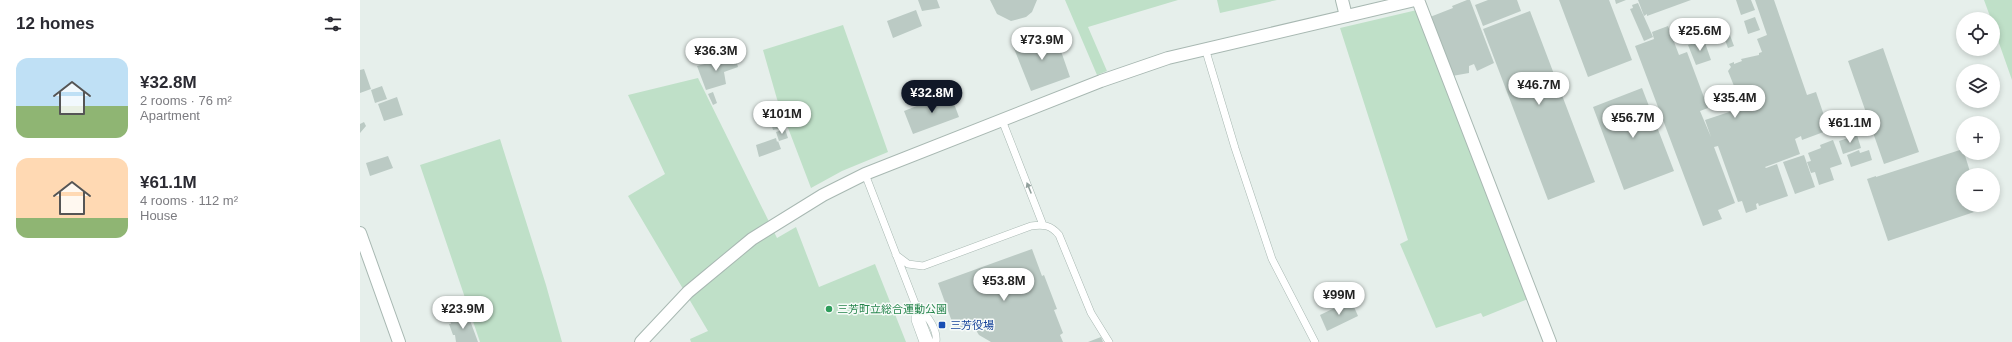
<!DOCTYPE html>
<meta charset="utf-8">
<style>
:root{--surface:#fff;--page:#f2f2f3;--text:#2b2b33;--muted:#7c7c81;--accent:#111827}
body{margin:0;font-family:Arial,"Noto Sans JP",sans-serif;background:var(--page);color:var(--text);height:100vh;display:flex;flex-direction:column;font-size:15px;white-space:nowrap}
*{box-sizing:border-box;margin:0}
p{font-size:13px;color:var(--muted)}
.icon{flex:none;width:22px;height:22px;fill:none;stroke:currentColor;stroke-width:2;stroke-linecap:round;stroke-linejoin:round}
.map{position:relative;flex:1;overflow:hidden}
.side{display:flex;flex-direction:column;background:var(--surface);width:360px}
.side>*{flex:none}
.buttons{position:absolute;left:1596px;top:12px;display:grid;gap:8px}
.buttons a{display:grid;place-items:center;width:44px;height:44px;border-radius:50%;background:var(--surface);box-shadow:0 2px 6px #0003;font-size:20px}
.price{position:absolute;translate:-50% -34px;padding:0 9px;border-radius:14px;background:#fff;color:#222;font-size:13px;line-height:26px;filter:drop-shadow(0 1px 2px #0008)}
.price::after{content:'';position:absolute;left:50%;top:24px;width:12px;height:9px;margin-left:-6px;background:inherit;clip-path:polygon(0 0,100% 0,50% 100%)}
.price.selected{background:var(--accent);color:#fff}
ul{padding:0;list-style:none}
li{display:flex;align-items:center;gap:12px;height:100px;padding:0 16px}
li span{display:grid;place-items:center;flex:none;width:112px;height:80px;border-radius:12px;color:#555}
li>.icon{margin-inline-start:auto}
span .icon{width:48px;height:48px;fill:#fffc;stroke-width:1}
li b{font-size:17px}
h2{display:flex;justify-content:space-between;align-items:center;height:48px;padding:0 16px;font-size:17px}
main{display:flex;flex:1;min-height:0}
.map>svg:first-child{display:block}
.green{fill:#bfe0c8}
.building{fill:#bbcac4}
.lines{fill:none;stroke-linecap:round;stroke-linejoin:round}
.service-casing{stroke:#a8b8b2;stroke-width:8}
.minor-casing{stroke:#a8b8b2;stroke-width:14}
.tertiary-casing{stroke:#a8b8b2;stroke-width:14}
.service{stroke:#fff;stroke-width:7}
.minor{stroke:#fff;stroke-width:12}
.tertiary{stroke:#fff;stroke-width:12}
.oneway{fill:#92a09c}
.leisure-dot{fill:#2e9e5b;stroke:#f7fbf9;stroke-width:1.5}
.transit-dot{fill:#1a4fb4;stroke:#f7fbf9;stroke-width:1.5}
.labels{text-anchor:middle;stroke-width:3;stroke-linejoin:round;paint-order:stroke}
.leisure-label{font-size:11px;fill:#27864d;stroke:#f7fbf9;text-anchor:start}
.transit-label{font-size:11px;fill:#164399;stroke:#f7fbf9;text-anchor:start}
</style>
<main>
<section class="side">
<h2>12 homes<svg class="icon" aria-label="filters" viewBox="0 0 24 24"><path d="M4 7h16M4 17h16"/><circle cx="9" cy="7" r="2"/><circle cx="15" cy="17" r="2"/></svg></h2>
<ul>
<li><span style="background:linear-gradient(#bfe0f5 60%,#8fb573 0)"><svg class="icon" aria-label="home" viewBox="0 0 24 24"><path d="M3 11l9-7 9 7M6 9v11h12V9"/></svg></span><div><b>¥32.8M</b><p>2 rooms · 76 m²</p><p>Apartment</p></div></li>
<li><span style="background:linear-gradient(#ffd9b3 75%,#8fb573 0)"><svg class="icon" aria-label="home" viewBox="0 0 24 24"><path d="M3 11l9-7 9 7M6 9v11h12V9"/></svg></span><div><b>¥61.1M</b><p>4 rooms · 112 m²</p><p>House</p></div></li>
</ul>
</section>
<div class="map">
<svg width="1652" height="342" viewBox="0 0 1652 342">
<rect width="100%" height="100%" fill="#e6efeb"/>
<path class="green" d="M 705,0 L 818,0 L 728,27 L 747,71 L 737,75 Z
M 857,0 L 917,0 L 860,13 Z
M 1624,0 L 1652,0 L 1652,80 L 1633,26 L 1633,19 L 1631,19 Z
M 1057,10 L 1168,299 L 1123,317 L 1121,313 L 1076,328 L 1040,244 L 1048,240 L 980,28 Z
M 483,25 L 528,152 L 482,171 L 451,188 L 417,99 L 403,50 Z
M 338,78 L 417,238 L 436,227 L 459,287 L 515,264 L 546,342 L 331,342 L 330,339 L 348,331 L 268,196 L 305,174 L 268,95 Z
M 140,139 L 186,285 L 202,342 L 120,342 L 60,165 Z"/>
<path class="building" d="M 558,0 L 577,0 L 580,8 L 562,11 Z
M 630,0 L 677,0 L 672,12 L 666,17 L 651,21 L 637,14 Z
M 1107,0 L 1110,0 L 1134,63 L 1117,71 L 1114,64 L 1109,66 L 1109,73 L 1092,76 L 1070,17 L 1093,8 L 1092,6 Z
M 1128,0 L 1157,0 L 1161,11 L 1123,26 L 1115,5 Z
M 1199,0 L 1249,0 L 1272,60 L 1228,77 Z
M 1255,0 L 1266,0 L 1256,4 Z
M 1278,0 L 1331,0 L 1287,16 L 1287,14 L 1284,16 Z
M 1376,0 L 1391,0 L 1395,10 L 1381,15 Z
M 1395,0 L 1414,0 L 1447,95 L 1456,92 L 1469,130 L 1442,140 L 1441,136 L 1435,139 L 1440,154 L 1405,167 L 1406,168 L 1417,164 L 1428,196 L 1399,206 L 1398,203 L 1396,204 L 1397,209 L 1386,213 L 1382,201 L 1378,202 L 1358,146 L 1354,147 L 1375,203 L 1358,210 L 1362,219 L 1343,226 L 1275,46 L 1294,39 L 1292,32 L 1308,26 L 1319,55 L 1327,52 L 1348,108 L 1340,111 L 1351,137 L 1345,120 L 1381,108 L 1380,103 L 1375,105 L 1369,87 L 1374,86 L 1368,71 L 1371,67 L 1369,64 L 1374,62 L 1374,64 L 1382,61 L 1381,59 L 1399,55 L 1399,53 L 1402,52 L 1397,39 L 1407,35 Z
M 1278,3 L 1293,37 L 1284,41 L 1270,9 L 1273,8 L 1272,5 Z
M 556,10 L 562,26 L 533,38 L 527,21 Z
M 1170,11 L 1235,182 L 1188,200 L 1123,29 Z
M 1395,17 L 1400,30 L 1388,34 L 1384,21 Z
M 1368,30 L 1374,46 L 1368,48 L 1362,32 Z
M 694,31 L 710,77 L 671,91 L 653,46 Z
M 1344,40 L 1351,60 L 1336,65 L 1328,45 Z
M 1523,48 L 1559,152 L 1524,164 L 1488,61 Z
M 375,56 L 378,67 L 364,72 L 366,84 L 346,90 L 337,66 Z
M 4,69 L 11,89 L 0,93 L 0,70 Z
M 22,86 L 27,99 L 15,103 L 11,90 Z
M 1282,88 L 1314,171 L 1264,190 L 1233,107 Z
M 353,92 L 357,103 L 353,105 L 348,94 Z
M 590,93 L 599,117 L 553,134 L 544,111 Z
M 37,97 L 43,115 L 24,121 L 18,104 Z
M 419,108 L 422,117 L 402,125 L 398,115 Z
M 421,119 L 424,128 L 413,130 L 411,123 Z
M 4,122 L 6,126 L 0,133 L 0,124 Z
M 425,129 L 428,138 L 419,141 L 416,132 Z
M 1497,135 L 1501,148 L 1483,154 L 1479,141 Z
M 416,138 L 417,142 L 418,141 L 421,149 L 399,157 L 396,145 Z
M 1473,140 L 1482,164 L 1470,168 L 1474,180 L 1459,185 L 1455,172 L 1451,173 L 1447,162 L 1451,161 L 1448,153 L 1461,148 L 1460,145 Z
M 1603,149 L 1611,175 L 1603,175 L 1603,205 L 1621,205 L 1623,209 L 1528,241 L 1507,179 L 1516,176 L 1516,177 Z
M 1499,150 L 1500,153 L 1509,150 L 1512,160 L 1491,167 L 1487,155 Z
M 1444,155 L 1455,187 L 1435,194 L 1423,162 Z
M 28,156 L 33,168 L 10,176 L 6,163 Z
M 672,249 L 682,276 L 684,275 L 697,309 L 694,310 L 703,333 L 700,335 L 703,342 L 631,342 L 619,335 L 612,324 L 595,330 L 578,283 Z
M 991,300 L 998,316 L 967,331 L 960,315 Z
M 108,315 L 118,342 L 96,342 L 95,335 L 93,335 L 89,324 L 91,324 L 90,321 Z
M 741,337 L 743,342 L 728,342 Z"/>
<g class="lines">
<g class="service-casing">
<path id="service" d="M 845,48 L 875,148 L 912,259 L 955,342
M 642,120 L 683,225
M 505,174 L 570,342
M 536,255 L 548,264 L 563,266 L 671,226 C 683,224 691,225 699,235 L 731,313 L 749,342
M 556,304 C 565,313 578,328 576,342
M 555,307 L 555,320 L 563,342"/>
</g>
<g class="minor-casing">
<path id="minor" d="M 982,0 L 986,16
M 1058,0 L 1190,342
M 0,233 L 39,342"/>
</g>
<g class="tertiary-casing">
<path id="tertiary" d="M 281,342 L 328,292 L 392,239 L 463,195 L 505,174 L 741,81 L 808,58 L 1055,0"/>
</g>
<use href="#service" class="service"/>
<use href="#minor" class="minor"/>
<use href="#tertiary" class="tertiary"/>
</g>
<defs><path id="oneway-solid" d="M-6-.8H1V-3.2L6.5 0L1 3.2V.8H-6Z"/></defs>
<use class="oneway" href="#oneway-solid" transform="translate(669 188) rotate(-112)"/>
<circle class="leisure-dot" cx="469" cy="309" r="4"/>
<rect class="transit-dot" x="578" y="321" width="8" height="8" rx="2"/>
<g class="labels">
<g class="leisure-label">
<text x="477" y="313">三芳町立総合運動公園</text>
</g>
<g class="transit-label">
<text x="590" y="329">三芳役場</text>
</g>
</g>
</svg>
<div class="buttons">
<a><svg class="icon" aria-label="locate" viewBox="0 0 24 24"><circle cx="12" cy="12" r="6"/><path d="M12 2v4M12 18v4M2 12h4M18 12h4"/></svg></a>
<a><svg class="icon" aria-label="layers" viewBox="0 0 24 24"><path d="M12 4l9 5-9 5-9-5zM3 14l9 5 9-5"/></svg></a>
<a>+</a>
<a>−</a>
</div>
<b class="price" style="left:1340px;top:52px">¥25.6M</b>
<b class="price" style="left:682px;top:61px">¥73.9M</b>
<b class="price" style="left:356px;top:72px">¥36.3M</b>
<b class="price" style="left:1179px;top:106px">¥46.7M</b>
<b class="price selected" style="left:572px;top:114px">¥32.8M</b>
<b class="price" style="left:1375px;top:119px">¥35.4M</b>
<b class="price" style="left:422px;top:135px">¥101M</b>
<b class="price" style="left:1273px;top:139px">¥56.7M</b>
<b class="price" style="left:1490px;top:144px">¥61.1M</b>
<b class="price" style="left:644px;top:302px">¥53.8M</b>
<b class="price" style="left:979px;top:316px">¥99M</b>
<b class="price" style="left:103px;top:330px">¥23.9M</b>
</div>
</main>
